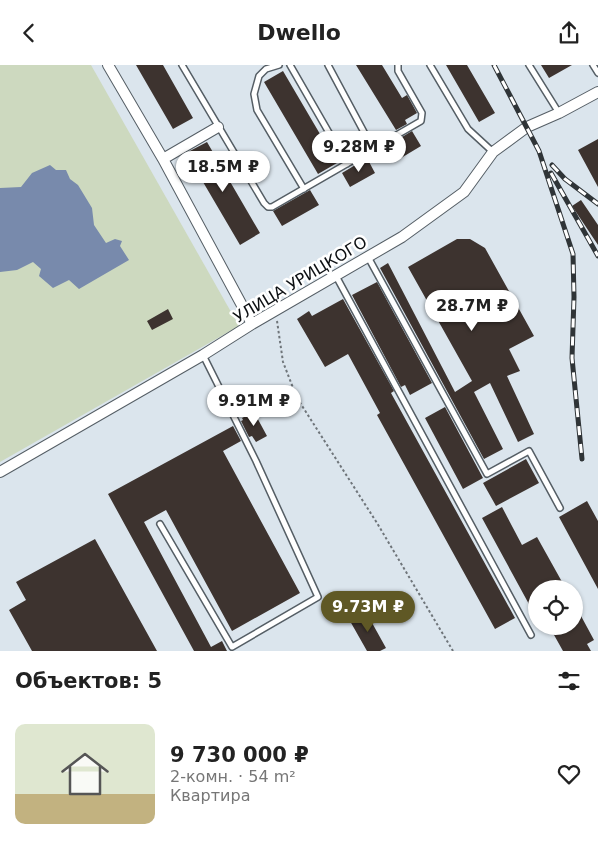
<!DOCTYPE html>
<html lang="ru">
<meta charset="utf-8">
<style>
:root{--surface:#fff;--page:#f2f2f2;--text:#222;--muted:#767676;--line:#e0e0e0;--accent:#5f5825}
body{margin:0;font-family:"DejaVu Sans",sans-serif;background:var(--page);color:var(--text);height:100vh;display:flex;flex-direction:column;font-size:19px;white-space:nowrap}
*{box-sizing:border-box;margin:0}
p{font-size:16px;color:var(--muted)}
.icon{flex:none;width:28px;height:28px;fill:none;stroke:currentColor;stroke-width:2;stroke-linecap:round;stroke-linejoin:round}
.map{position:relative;height:586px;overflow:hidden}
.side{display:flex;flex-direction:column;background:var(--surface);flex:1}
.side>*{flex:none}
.controls{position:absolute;left:528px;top:515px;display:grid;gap:10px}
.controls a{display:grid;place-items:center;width:55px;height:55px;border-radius:50%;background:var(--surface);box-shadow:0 1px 4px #0004;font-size:25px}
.price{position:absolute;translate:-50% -42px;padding:0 11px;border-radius:18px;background:#fff;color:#222;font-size:16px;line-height:32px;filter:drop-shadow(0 1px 2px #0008)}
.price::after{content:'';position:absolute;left:50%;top:30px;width:15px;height:11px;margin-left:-8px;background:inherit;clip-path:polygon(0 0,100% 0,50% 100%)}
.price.on{background:var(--accent);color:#fff}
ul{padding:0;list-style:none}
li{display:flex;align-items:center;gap:15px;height:125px;padding:0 15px}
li+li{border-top:1px solid var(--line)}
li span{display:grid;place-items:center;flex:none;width:140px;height:100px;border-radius:10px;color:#555}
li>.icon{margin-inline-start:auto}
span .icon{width:60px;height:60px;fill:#fffc;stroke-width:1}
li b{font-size:21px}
h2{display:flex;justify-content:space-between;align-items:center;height:60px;padding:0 15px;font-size:21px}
header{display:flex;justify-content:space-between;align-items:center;height:65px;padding:0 15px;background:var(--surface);font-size:22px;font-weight:800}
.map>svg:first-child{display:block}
.green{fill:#cdd9bf}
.water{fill:#788aac}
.building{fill:#3d332f}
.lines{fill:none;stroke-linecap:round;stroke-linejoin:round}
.service-casing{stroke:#555e65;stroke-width:8}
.minor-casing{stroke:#555e65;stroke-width:12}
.path{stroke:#6f757a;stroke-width:2;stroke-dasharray:2.5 2.5;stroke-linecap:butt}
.service{stroke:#fff;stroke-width:5}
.minor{stroke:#fff;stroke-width:10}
.rail-casing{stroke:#2f3437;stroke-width:5}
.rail{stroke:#fff;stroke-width:3;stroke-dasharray:9;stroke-linecap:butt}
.labels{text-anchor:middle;stroke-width:5;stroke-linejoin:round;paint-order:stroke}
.street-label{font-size:16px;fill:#0c0f12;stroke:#fff}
</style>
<header><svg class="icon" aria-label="back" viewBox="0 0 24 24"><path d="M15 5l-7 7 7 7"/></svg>Dwello<svg class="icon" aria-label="share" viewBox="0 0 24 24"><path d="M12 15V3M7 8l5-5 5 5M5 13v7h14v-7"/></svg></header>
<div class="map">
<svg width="598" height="586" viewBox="0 0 598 586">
<rect width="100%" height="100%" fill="#dbe5ed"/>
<path class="green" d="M 0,0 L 91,0 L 239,261 L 0,397 Z"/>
<path class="water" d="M 50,100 L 56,105 L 66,105 L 70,114 L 78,120 L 92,143 L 94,160 L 106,178 L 115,174 L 122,176 L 120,181 L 129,195 L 79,224 L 69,215 L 53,223 L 39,211 L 41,204 L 33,197 L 17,205 L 0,207 L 0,123 L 21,122 L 32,108 Z"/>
<path class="building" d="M 136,0 L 163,0 L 193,53 L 173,64 Z
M 356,0 L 382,0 L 402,33 L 407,30 L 417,48 L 405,55 L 407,59 L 396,65 Z
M 446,0 L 467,0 L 495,48 L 479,57 Z
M 541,0 L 572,0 L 549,13 Z
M 283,6 L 337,98 L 318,109 L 264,17 Z
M 412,66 L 421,81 L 396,96 L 387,81 Z
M 598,74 L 598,122 L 578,85 Z
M 207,77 L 260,168 L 240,180 L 186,88 Z
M 367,93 L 375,108 L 350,122 L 342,108 Z
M 310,125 L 319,140 L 282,161 L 273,146 Z
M 581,135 L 598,160 L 598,180 L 572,141 Z
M 457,174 L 470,174 L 485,183 L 534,271 L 509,284 L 520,306 L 507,311 L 534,369 L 518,377 L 490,318 L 474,327 L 503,384 L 484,394 L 380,203 L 388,198 L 455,327 L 472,316 L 408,202 Z
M 377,217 L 432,318 L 410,330 L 405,320 L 401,322 L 352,230 Z
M 343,234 L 394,326 L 391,328 L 515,553 L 495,564 L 377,350 L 380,348 L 348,289 L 325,302 L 297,254 L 309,246 L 312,251 Z
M 168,244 L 173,254 L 152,265 L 147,256 Z
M 445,342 L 483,413 L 463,424 L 425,353 Z
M 254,347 L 267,371 L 256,377 L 252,371 L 249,372 L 241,356 L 243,355 L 242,353 Z
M 233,361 L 241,376 L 223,386 L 300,528 L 232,566 L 166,445 L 144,457 L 211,582 L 222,576 L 227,586 L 194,586 L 108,429 Z
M 526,394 L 539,418 L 496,441 L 483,418 Z
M 587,436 L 598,456 L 598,524 L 559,452 Z
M 502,442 L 522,480 L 537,472 L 566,524 L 536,524 L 536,552 L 482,453 Z
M 95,474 L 157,586 L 32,586 L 9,545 L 26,535 L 16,517 Z
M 574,538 L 594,575 L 587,579 L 591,586 L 563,586 L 549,561 L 574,561 Z
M 366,547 L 386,583 L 380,586 L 367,586 L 350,556 Z"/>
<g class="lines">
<g class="service-casing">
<path id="service" d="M 182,0 L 264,138 L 268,142 L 272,142 L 421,56 L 422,48 L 398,6 L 398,0
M 279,0 L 266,4 L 259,11 L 254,29 L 257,45 L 304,124
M 290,0 L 347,99
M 328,0 L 373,84
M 430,0 L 468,64 L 493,87
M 529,0 L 559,48
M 593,0 L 598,8
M 368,192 L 487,409 L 529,386 L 560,443
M 336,211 L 531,570
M 160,459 L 232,582 L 318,532 L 256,396 L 203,290"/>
</g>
<g class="minor-casing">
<path id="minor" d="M 108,0 L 163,94 L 252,259
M 163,94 L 218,62
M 0,407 L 203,290 L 252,259 L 402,172 L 464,127 L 493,87 L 527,62 L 559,48 L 598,27"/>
</g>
<path class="path" d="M 277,256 L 283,297 L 297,333 L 377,458 L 453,586"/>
<use href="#service" class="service"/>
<use href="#minor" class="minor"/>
<g class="rail-casing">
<path id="rail" d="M 494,0 L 539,86 L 573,189 L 574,232 L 572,293 L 582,394
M 552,100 L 565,114 L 598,139
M 551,108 L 598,191"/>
</g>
<use href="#rail" class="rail"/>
</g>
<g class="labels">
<g class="street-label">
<text transform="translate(300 214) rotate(-31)" y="6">УЛИЦА УРИЦКОГО</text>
</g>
</g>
</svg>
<div class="controls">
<a><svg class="icon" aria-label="locate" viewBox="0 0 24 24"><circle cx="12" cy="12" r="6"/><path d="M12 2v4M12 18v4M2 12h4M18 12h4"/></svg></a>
</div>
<b class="price" style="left:359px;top:108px">9.28M ₽</b>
<b class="price" style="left:223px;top:128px">18.5M ₽</b>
<b class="price" style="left:472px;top:267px">28.7M ₽</b>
<b class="price" style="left:254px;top:362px">9.91M ₽</b>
<b class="price on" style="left:368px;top:568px">9.73M ₽</b>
</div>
<section class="side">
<h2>Объектов: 5<svg class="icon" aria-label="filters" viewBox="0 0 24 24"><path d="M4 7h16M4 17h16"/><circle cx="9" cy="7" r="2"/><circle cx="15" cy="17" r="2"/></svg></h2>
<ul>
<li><span style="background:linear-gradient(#dfe7d0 70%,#c2b280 0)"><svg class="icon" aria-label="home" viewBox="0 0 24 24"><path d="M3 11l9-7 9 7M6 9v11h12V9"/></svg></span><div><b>9 730 000 ₽</b><p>2-комн. · 54 m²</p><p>Квартира</p></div><svg class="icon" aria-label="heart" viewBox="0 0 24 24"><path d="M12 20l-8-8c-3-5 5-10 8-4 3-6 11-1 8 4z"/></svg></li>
</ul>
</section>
